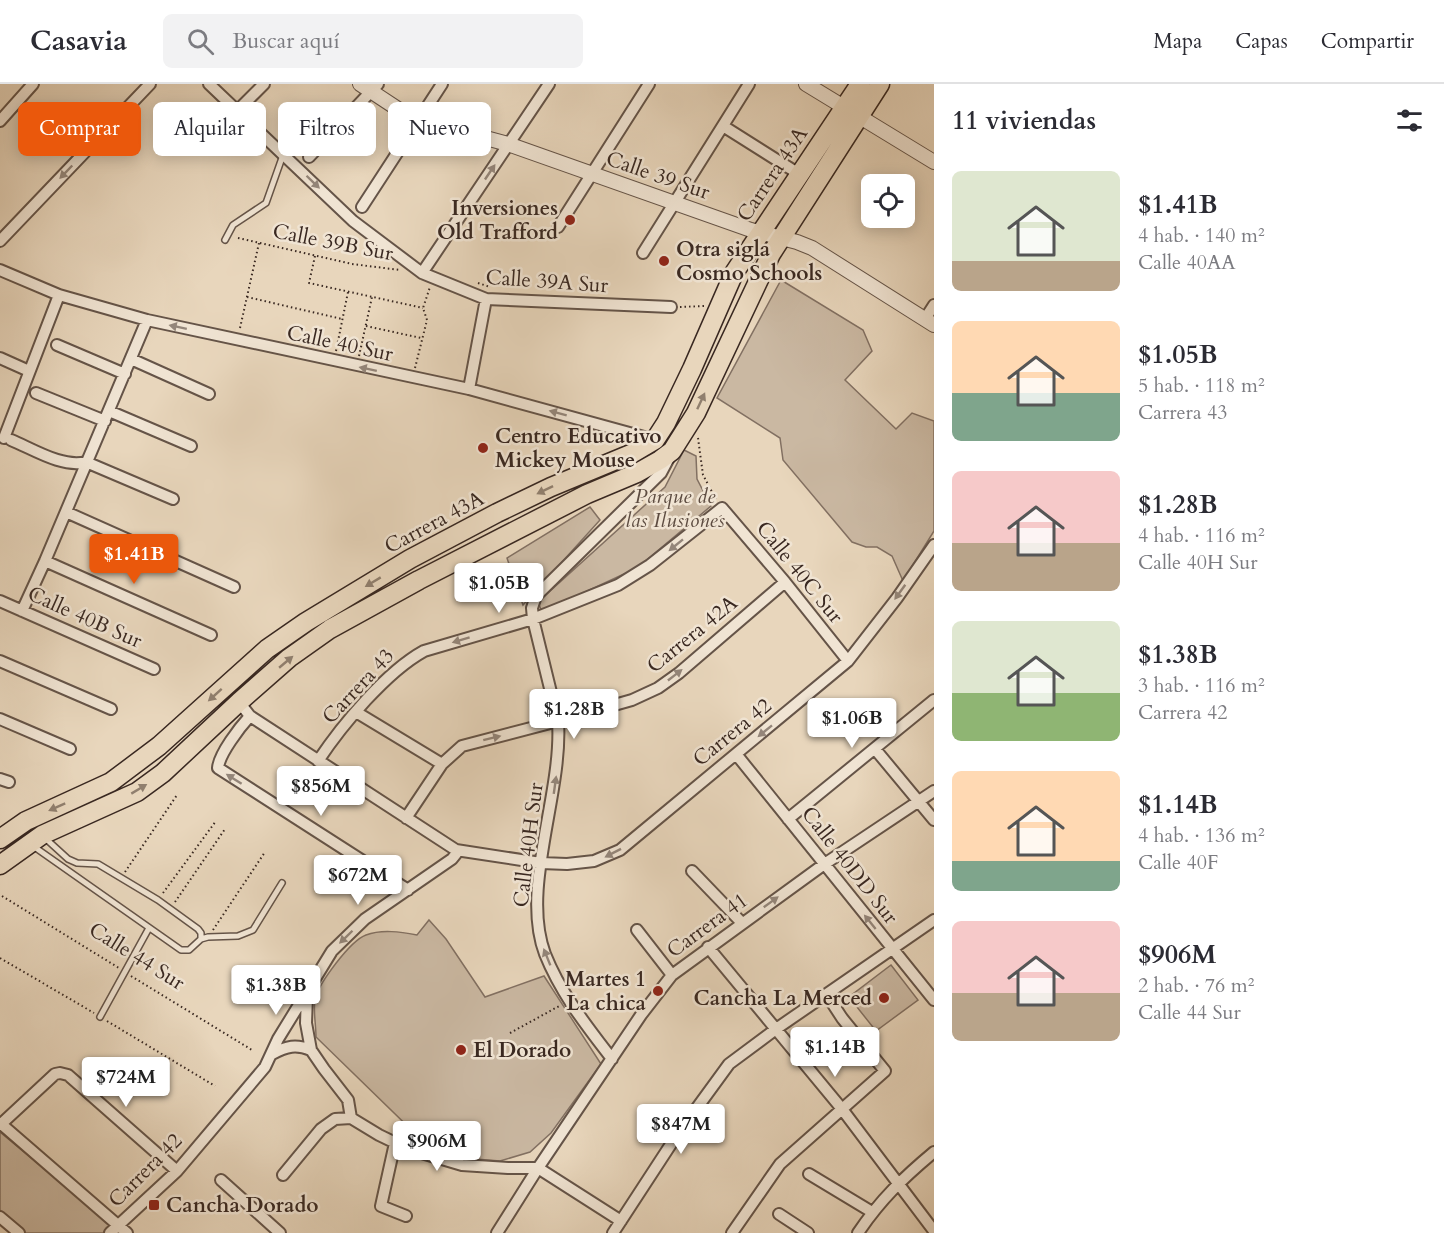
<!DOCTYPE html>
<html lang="es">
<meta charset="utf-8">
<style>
:root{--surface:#fff;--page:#f2f2f3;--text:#2b2b33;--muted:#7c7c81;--line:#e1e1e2;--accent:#ea580c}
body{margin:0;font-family:Cardo,serif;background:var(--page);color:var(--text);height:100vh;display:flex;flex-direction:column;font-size:22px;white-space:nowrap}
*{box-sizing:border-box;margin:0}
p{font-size:20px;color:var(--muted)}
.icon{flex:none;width:33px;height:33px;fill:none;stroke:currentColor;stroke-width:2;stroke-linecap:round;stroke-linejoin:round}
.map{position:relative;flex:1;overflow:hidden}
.details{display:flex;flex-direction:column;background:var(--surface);width:510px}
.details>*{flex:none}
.top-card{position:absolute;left:18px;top:18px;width:570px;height:54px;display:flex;gap:12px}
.fabs{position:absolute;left:861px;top:90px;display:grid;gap:12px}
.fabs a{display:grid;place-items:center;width:54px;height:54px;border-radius:9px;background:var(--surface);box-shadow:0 3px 15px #0003;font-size:30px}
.price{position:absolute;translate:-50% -51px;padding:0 14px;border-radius:6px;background:#fff;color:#222;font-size:20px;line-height:39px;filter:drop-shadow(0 2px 3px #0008)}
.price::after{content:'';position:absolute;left:50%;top:36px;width:18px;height:14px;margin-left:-9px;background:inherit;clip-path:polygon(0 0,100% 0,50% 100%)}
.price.on{background:var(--accent);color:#fff}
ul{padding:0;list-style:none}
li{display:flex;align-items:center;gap:18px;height:150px;padding:0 18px}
li span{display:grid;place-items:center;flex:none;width:168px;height:120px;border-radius:9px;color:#555}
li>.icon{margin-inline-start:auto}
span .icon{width:72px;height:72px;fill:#fffc;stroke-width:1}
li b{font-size:26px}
h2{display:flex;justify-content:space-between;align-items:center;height:72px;padding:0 18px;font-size:26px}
.chip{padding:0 21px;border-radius:9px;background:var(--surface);box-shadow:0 3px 15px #0003;font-size:21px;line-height:54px}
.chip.on{background:var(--accent);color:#fff}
header{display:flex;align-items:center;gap:36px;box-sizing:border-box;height:84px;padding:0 30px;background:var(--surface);border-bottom:2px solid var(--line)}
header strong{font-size:28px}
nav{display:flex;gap:33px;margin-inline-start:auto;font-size:21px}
.search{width:420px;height:54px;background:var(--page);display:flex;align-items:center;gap:15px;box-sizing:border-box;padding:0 21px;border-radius:9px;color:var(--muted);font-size:22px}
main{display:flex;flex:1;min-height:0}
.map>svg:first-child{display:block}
.green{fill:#cab8a2;stroke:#827062;stroke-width:1.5}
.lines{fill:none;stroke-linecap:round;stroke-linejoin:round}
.service-casing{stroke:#655448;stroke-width:8}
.minor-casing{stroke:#655448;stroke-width:14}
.tertiary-casing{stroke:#655448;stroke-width:16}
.primary-casing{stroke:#392821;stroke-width:21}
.path{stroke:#392821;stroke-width:2;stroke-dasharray:1.5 3;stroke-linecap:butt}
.service{stroke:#f0e4d3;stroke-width:5}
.minor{stroke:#f0e4d3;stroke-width:10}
.tertiary{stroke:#f0e4d3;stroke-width:14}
.primary{stroke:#e8d6bc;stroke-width:18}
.oneway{fill:#94867a}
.oneway2{fill:#907f6e}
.poi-dot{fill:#8f2418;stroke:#f0e4d3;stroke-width:2}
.labels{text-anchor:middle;stroke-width:5;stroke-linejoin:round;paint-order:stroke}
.street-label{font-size:21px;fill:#392821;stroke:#f0e4d3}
.poi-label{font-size:21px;font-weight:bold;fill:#392821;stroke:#f0e4d3;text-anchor:start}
.park-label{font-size:21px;font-style:italic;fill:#5d4c41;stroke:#f0e4d3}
</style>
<header>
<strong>Casavia</strong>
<div class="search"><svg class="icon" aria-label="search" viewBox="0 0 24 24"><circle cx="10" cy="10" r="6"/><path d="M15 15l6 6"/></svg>Buscar aquí</div>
<nav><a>Mapa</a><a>Capas</a><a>Compartir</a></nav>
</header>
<main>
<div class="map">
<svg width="934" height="1149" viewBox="0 0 934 1149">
<rect width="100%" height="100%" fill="#e8d6bc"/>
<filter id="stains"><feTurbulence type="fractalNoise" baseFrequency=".00333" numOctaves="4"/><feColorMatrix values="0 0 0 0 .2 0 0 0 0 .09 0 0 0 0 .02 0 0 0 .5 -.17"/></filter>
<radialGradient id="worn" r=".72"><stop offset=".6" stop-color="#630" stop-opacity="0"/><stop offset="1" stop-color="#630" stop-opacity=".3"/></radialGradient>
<path class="green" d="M 781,196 L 863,246 L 872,267 L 845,296 L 896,345 L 912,329 L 934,337 L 934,447 L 903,497 L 892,472 L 877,463 L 866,463 L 852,458 L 783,376 L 780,354 L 717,314 Z
M 684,366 L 696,372 L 697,395 L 711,422 L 637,484 L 542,528 L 538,518 L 665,403 Z
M 590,423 L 600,436 L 523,521 L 507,474 Z
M 429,836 L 446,855 L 485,913 L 544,892 L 601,980 L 551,1049 L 530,1068 L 500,1077 L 463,1074 L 427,1061 L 316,953 C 316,941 313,926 315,915 C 319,899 350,857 366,851 C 382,845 401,848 417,851 Z
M 891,881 L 918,916 L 876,947 L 849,913 Z
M 0,1048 L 111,1140 L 103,1149 L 26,1149 L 0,1126 Z"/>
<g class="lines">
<g class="service-casing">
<path id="service" d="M 225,156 L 233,141 L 266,119 L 283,71
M 45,754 L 68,775 L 77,779 L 98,780 L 158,816 L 198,845 L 201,849 L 201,855
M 33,762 L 181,866 L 189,866 L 201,855 L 208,853 L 238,852 L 253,846 L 282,799
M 100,933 L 149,844"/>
</g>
<g class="minor-casing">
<path id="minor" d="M 209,0 L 353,137 L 422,189 L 486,215 L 671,223
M 238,26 L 264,0
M 0,37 L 33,0
M 723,42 L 799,90
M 309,73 L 378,0
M 362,123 L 442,0
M 558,143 L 649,0
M 0,157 L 150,0
M 643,169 L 749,0
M 0,186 L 59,211 L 147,236 L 469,305 L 655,356
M 422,189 L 549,0
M 925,235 L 934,221
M 57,261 L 125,290
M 0,274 L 29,287
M 131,275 L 209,310
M 469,305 L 486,215
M 36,309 L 105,337
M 109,327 L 191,362
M 4,354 L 59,211
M 11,356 C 33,365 62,384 86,378 L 173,415
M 66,428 L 234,503
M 45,477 L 211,551
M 0,517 L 154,585
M 22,527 L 45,477 L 147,236
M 0,577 L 111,625
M 239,618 L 250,632 L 456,766 L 541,779 L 567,780 L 594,777 L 620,766 L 848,577 L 897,514 L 934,461
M 356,628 L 442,680
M 250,632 C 240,643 219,670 218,684 L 408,806
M 0,635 L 70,665
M 875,665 L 934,736
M 736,670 L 934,916
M 318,677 C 342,641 386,588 424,567 L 533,535 L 618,501 L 650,481 L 722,424 L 785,498 L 848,577
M 0,695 L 9,698
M 406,734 L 442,680 L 462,662 L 558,637 L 632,616 L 658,604 L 679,589 L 785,498
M 788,735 L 934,616
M 692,787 L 742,839
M 637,846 L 672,891
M 708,863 L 842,1025 L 934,1147
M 307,912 L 306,939 L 311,966 L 324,985 L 348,1016 L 351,1034 L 379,1051 L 408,1065 L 462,1081 L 508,1084 L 538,1084 L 621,1137
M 272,970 C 287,962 296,960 311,966
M 612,975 C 586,941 561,910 545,870 C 520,804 563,710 558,637 L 533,535 L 532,524 L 536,512 L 661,389 L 669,374
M 0,1039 L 127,1149
M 0,1041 L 55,990 L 60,989 L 68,991 L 177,1087
M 395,1059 L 381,1122 L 406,1132
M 809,1090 L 872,1128
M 283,1091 L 321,1045 L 335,1035 L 351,1034
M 221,1096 L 280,1149
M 779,1130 L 808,1149
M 0,1133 L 19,1149
M 110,1149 L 177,1087 L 265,983 L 278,955 L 332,867 L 365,835 L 452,775 L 456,770 L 456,766
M 497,1149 L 538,1084 L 641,931 L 672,891 L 823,781 L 934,707
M 613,1149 L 675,1054 L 729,980 L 776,945 L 934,836
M 732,1149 L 780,1080 L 885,987 L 842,934 L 827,911
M 858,1149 C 880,1116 904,1093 934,1068"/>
</g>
<g class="tertiary-casing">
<path id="tertiary" d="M 360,0 L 404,29 L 419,36 L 508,60 L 751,146 L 797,158 L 812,164 L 934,241
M 806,0 L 934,78"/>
</g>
<g class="primary-casing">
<path id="primary" d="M 0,755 L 26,737 L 111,698 L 159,662 L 267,565 L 306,538 L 410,475 L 497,429 L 551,403 L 633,369 L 655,356 L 666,339 L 692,285 L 734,189 L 860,0
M 0,781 L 42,751 L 137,708 L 163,689 L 239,618 L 289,574 L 330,545 L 419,496 L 587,410 L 637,389 L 660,376 L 672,367 L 696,329 L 771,170 L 880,0"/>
</g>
<path class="path" d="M 238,154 L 352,180 L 400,186
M 315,172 L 309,199 L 423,224
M 478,199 L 490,203
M 247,213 L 342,235
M 680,223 L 704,222
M 366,242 L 421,254
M 240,244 L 259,159
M 336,267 L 348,208
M 359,272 L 372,213
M 415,284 L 427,236 L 423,224 L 430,203
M 698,354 L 703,391 L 717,417
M 125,788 L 177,711
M 163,809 L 216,737
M 2,812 L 119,884
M 175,818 L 225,745
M 213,846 L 265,768
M 0,874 L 94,929
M 131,892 L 252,966
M 107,937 L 215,1002
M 510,949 L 561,921"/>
<use href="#service" class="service"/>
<use href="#minor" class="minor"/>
<use href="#tertiary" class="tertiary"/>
<use href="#primary" class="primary"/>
</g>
<defs><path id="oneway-solid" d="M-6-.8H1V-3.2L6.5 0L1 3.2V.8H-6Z" transform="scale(1.5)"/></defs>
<g class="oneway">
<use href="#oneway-solid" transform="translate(66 88) rotate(134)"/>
<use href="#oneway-solid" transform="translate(490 88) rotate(-56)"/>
<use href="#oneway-solid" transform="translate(313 98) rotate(44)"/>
<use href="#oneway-solid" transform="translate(178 243) rotate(-168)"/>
<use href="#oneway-solid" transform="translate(368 285) rotate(-168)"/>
<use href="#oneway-solid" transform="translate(558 329) rotate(-165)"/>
<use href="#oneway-solid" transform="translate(676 461) rotate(141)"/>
<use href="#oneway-solid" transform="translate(900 508) rotate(126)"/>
<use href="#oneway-solid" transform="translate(461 556) rotate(163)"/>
<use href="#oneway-solid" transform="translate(675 591) rotate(-38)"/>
<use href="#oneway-solid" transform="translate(765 647) rotate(141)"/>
<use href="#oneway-solid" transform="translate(492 654) rotate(-14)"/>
<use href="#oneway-solid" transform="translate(234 695) rotate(-148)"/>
<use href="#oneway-solid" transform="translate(555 701) rotate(-82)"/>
<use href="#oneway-solid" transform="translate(613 769) rotate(153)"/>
<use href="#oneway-solid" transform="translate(771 818) rotate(-36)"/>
<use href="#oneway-solid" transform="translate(870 838) rotate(-129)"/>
<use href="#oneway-solid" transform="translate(346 853) rotate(136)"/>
<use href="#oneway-solid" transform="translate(547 873) rotate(-112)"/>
</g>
<g class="oneway2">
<use href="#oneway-solid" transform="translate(701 317) rotate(-65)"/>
<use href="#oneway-solid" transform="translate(545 406) rotate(154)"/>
<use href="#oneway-solid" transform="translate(373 498) rotate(149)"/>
<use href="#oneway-solid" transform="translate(286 578) rotate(-40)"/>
<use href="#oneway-solid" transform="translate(215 611) rotate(138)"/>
<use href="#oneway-solid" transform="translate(139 705) rotate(-31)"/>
<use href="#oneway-solid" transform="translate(57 723) rotate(156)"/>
</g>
<g class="poi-dot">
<circle cx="570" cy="136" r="6"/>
<circle cx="664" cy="177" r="6"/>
<circle cx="483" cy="364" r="6"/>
<circle cx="658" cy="907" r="6"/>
<circle cx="884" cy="914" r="6"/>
<circle cx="461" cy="966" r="6"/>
<rect x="148" y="1115" width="12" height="12" rx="3"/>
</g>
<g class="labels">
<g class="street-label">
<text transform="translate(772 90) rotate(-56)" y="7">Carrera 43A</text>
<text transform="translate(658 91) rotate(19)" y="7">Calle 39 Sur</text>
<text transform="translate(333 158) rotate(11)" y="7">Calle 39B Sur</text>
<text transform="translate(547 197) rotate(4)" y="7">Calle 39A Sur</text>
<text transform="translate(340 259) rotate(12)" y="7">Calle 40 Sur</text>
<text transform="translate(434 438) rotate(-28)" y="7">Carrera 43A</text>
<text transform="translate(800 488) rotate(51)" y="7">Calle 40C Sur</text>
<text transform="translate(85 533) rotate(24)" y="7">Calle 40B Sur</text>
<text transform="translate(692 550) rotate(-39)" y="7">Carrera 42A</text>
<text transform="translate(358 602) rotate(-47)" y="7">Carrera 43</text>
<text transform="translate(732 648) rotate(-39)" y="7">Carrera 42</text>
<text transform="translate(528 761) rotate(-83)" y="7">Calle 40H Sur</text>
<text transform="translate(850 781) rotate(52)" y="7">Calle 40DD Sur</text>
<text transform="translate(707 841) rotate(-36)" y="7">Carrera 41</text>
<text transform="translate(137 872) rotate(32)" y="7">Calle 44 Sur</text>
<text transform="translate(145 1086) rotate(-45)" y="7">Carrera 42</text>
</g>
<g class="poi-label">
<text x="558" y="131" text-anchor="end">Inversiones<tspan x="558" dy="24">Old Trafford</tspan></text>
<text x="676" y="172">Otra sigla<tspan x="676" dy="24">Cosmo Schools</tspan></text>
<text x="495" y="359">Centro Educativo<tspan x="495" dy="24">Mickey Mouse</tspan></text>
<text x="646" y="902" text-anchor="end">Martes 1<tspan x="646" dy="24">La chica</tspan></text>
<text x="872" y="921" text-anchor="end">Cancha La Merced</text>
<text x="473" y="973">El Dorado</text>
<text x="166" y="1128">Cancha Dorado</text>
</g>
<g class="park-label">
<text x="675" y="419">Parque de<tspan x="675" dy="24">las Ilusiones</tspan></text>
</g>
</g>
<rect width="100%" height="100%" filter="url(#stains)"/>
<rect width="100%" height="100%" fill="url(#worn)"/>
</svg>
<div class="fabs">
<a><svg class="icon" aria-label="locate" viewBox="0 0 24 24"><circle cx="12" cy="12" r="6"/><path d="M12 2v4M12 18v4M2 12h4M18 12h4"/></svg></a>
</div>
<b class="price on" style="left:134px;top:501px">$1.41B</b>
<b class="price" style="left:499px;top:530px">$1.05B</b>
<b class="price" style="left:574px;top:656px">$1.28B</b>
<b class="price" style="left:852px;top:665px">$1.06B</b>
<b class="price" style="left:321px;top:733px">$856M</b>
<b class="price" style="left:358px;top:822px">$672M</b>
<b class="price" style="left:276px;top:932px">$1.38B</b>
<b class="price" style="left:835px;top:994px">$1.14B</b>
<b class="price" style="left:126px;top:1024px">$724M</b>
<b class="price" style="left:681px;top:1071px">$847M</b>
<b class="price" style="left:437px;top:1088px">$906M</b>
<div class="top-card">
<a class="chip on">Comprar</a>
<a class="chip">Alquilar</a>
<a class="chip">Filtros</a>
<a class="chip">Nuevo</a>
</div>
</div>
<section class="details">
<h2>11 viviendas<svg class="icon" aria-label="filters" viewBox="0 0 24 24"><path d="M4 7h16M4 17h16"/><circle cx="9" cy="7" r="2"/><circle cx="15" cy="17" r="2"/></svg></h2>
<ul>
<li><span style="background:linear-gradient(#dfe7d0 75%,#b9a48a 0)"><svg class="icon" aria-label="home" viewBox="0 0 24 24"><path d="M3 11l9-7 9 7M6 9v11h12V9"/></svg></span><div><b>$1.41B</b><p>4 hab. · 140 m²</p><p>Calle 40AA</p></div></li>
<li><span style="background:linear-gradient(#ffd9b3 60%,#7fa58c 0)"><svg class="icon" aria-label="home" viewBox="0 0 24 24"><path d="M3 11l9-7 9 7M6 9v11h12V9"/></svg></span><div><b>$1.05B</b><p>5 hab. · 118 m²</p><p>Carrera 43</p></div></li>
<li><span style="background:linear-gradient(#f6c9c9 60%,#b9a48a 0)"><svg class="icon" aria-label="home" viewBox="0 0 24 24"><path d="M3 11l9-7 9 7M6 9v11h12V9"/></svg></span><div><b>$1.28B</b><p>4 hab. · 116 m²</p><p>Calle 40H Sur</p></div></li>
<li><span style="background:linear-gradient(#dfe7d0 60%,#8fb573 0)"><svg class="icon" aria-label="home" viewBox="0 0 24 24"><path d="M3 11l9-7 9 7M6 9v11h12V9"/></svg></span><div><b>$1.38B</b><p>3 hab. · 116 m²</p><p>Carrera 42</p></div></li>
<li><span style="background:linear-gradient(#ffd9b3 75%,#7fa58c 0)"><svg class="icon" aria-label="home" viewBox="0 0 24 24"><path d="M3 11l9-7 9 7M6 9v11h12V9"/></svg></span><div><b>$1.14B</b><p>4 hab. · 136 m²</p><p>Calle 40F</p></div></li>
<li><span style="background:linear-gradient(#f6c9c9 60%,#b9a48a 0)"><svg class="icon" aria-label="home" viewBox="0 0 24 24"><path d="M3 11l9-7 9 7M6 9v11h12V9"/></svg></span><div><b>$906M</b><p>2 hab. · 76 m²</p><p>Calle 44 Sur</p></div></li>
</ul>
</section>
</main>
